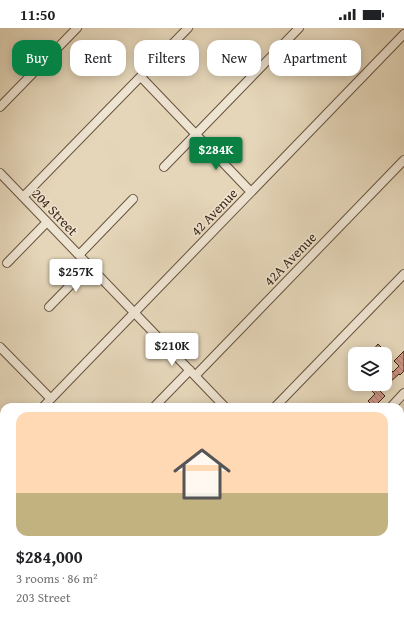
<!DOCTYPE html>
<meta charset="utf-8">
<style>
:root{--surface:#fff;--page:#f2f2f2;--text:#202124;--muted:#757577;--line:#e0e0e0;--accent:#0b8043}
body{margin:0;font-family:"Gentium Book Plus",serif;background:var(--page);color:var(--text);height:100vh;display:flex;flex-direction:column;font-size:15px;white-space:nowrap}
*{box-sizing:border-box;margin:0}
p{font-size:13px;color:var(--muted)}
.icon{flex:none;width:22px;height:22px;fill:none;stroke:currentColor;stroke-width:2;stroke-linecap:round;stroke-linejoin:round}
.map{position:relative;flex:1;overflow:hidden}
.drawer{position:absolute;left:0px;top:375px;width:404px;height:220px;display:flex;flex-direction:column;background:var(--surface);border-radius:12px 12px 0 0;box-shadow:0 2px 10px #0003}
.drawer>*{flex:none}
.hud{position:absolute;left:12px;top:12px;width:380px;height:36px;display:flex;gap:8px}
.buttons{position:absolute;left:348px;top:319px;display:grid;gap:8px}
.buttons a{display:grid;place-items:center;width:44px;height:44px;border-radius:8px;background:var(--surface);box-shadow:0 2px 10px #0003;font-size:20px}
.price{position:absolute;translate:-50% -34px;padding:0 9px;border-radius:4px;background:#fff;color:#222;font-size:13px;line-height:26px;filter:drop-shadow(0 1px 2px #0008)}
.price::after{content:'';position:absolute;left:50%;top:24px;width:12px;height:9px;margin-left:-6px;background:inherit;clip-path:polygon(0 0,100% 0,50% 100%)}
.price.active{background:var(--accent);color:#fff}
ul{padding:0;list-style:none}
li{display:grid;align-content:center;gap:8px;height:212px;padding:0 16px}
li+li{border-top:1px solid var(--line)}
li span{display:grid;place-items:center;height:124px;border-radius:12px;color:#555}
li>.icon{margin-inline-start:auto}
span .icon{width:72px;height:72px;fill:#fffc;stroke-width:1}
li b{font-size:17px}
.tag{padding:0 14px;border-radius:12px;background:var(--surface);box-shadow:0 2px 10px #0003;font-size:14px;line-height:36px}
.tag.active{background:var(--accent);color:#fff}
.status{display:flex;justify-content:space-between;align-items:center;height:28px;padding:0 20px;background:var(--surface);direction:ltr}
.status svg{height:11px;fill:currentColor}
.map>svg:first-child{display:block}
.park{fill:url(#park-crowns);stroke:#7c7250}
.building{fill:url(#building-back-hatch);stroke:#3d2715}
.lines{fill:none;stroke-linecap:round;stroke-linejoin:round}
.minor-casing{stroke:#67533e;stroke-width:10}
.path{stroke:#3d2715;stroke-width:1;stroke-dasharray:3 2;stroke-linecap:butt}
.minor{stroke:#eee4d2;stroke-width:8}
.labels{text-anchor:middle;stroke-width:3;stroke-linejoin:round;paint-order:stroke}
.street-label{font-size:14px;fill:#3d2715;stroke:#eee4d2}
</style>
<div class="status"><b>11:50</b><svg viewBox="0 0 49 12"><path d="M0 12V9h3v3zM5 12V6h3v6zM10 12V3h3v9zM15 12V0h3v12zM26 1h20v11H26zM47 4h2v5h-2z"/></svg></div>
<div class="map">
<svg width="404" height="595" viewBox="0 0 404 595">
<defs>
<pattern id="park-crowns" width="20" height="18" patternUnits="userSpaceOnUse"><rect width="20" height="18" fill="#bbbc8a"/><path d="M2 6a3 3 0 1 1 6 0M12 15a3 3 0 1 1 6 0" fill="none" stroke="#999970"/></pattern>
<pattern id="building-back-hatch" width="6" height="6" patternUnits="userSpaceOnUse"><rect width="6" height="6" fill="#cf9686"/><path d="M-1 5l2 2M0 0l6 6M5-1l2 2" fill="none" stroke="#a97a6c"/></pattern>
</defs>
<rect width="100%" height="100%" fill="#e5d6b9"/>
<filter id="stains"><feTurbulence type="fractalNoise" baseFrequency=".005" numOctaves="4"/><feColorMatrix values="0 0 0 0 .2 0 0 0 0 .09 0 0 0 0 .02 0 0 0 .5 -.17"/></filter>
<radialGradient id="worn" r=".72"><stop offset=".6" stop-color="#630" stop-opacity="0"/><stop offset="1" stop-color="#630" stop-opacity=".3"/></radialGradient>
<path class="park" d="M 303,591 L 341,591 L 345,595 L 300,595 Z"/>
<path class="building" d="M 378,316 L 386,324 L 384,326 L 377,326 L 373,322 Z
M 404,323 L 404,343 L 400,347 L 399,346 L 380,363 L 385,368 L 374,379 L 368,373 L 375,366 L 372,363 L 379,356 L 385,356 L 385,347 L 391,342 L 393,344 L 399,338 L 394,333 Z
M 404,393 L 404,408 L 400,404 L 400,397 Z
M 400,438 L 404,442 L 404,447 L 400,451 Z
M 404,505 L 404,517 L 400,521 L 400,509 Z
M 168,591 L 178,591 L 179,595 L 170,595 Z"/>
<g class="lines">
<g class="minor-casing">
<path id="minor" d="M 141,49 L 251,164
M 0,79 L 77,0
M 164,139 L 299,0
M 0,145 L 225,379
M 23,169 L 188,0
M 79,227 L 133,171
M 7,235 L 47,194
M 49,279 L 89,238
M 0,319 L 51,371
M 195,348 L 404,132
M 43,379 L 404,6
M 154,379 L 190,342
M 275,379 L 404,246
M 391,379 L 404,365
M 0,424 L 4,419
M 400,491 L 404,487
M 0,539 L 4,535
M 58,595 L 61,591"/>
</g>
<path class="path" d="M 400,572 L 404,573
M 386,591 L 393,595
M 295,595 L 299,591"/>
<use href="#minor" class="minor"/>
</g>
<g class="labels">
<g class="street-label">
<text transform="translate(55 184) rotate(46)" y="5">204 Street</text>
<text transform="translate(214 184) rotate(-46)" y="5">42 Avenue</text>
<text transform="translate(290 231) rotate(-46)" y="5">42A Avenue</text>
</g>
</g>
<rect width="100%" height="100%" filter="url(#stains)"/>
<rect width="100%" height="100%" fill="url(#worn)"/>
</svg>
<div class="buttons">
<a><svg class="icon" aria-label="layers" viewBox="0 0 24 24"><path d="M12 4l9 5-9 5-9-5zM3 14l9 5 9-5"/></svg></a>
</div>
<b class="price active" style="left:216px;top:143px">$284K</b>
<b class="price" style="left:76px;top:265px">$257K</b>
<b class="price" style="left:172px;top:339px">$210K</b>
<div class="hud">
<a class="tag active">Buy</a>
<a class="tag">Rent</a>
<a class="tag">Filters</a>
<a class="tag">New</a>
<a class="tag">Apartment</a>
</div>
<section class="drawer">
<ul>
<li><span style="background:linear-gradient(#ffd9b3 65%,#c2b280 0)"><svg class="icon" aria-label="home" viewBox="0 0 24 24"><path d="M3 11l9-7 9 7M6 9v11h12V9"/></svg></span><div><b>$284,000</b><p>3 rooms · 86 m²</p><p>203 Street</p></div></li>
</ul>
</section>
</div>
